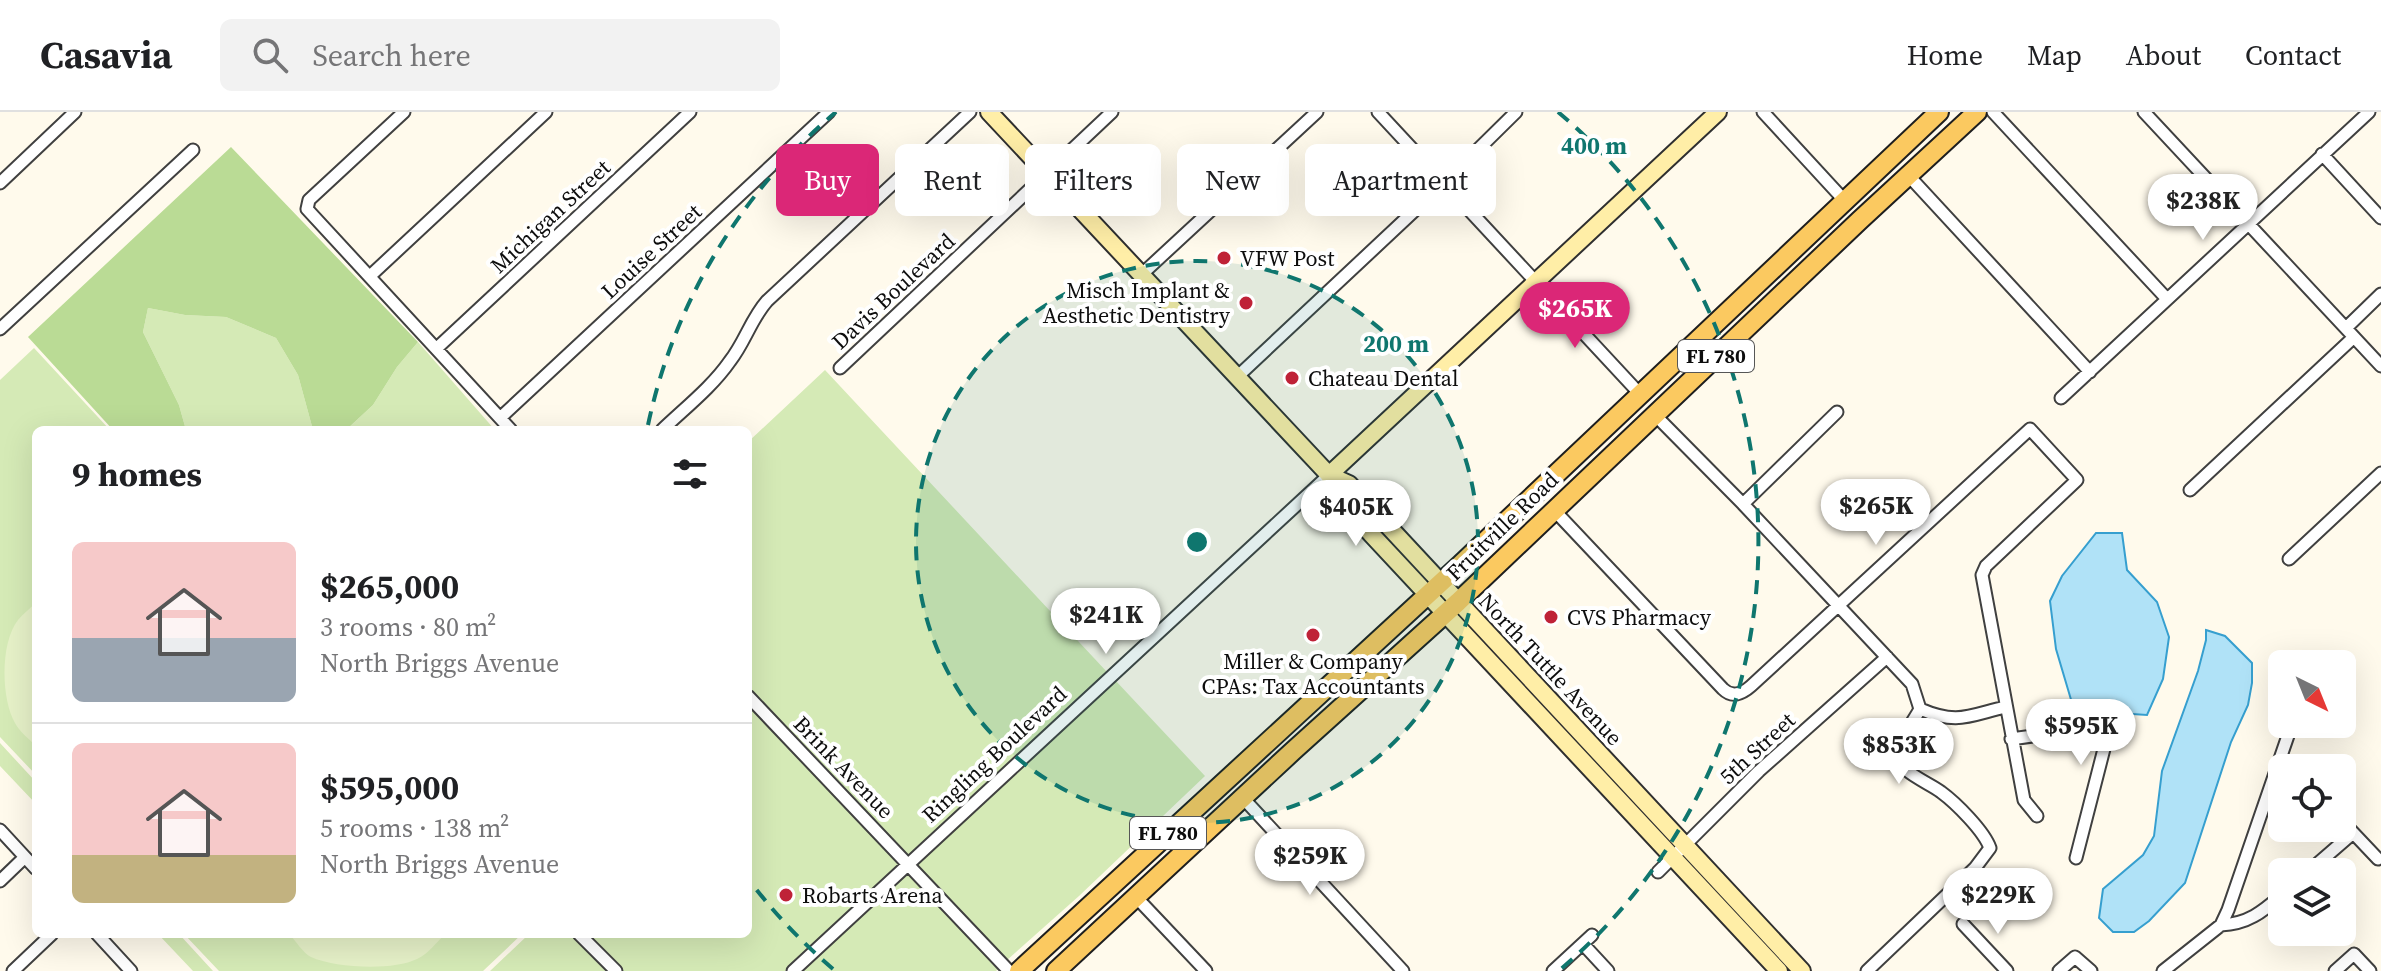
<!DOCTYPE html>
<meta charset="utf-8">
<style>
:root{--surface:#fff;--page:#f2f2f2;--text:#202124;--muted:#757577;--line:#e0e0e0;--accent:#db2777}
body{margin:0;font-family:"Source Serif 4",serif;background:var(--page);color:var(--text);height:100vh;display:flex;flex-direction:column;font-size:30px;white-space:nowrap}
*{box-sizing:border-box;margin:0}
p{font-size:26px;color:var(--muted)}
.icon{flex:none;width:44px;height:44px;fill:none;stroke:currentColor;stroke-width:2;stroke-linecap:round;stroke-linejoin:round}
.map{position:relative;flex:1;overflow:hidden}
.drawer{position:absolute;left:32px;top:314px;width:720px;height:512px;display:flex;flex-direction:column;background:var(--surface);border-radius:12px;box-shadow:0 8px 32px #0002}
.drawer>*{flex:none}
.banner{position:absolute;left:776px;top:32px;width:760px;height:72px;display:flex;gap:16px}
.needle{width:52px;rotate:137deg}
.controls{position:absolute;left:2268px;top:538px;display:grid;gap:16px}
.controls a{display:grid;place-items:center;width:88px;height:88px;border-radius:12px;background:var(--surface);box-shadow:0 8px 32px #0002;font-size:40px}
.price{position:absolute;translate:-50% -68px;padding:0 18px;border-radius:28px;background:#fff;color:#222;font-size:26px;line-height:52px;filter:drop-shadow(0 2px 4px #0008)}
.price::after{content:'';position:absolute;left:50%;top:48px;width:24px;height:18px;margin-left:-12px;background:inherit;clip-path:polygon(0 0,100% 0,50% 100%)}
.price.current{background:var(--accent);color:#fff}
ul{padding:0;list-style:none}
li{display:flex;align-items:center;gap:24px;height:200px;padding:0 40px}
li+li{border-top:2px solid var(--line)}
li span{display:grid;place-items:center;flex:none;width:224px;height:160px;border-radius:12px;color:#555}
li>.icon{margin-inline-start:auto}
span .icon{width:96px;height:96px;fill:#fffc;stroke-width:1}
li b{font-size:34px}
h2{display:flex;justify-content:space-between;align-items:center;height:96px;padding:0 40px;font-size:34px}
.chip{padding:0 28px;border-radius:12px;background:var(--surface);box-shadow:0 8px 32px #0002;font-size:28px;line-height:72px}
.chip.current{background:var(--accent);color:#fff}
header{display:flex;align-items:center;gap:48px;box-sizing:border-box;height:112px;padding:0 40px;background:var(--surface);border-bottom:2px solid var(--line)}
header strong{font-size:38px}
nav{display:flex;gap:44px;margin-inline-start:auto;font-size:28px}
.search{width:560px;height:72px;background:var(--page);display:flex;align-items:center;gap:20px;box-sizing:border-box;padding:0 28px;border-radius:12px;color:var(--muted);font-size:30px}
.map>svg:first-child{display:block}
.green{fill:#d5eab6}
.forest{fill:#badb95}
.pitch{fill:#e6f1c8}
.water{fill:#b0e2f7;stroke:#369fcf;stroke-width:2}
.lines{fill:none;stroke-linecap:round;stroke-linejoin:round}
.street-casing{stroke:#404040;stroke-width:15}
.secondary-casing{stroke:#2f2f2f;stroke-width:20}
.primary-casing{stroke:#1e1e1e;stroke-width:22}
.street{stroke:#fff;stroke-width:11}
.secondary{stroke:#ffeea7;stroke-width:16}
.primary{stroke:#fbc960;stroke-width:18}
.ring{fill:none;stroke:#0f766e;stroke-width:4;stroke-dasharray:14 10}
.poi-dot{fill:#bf2237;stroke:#fff;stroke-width:3}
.labels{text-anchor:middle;stroke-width:8;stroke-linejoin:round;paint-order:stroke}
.shield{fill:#fff;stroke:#565656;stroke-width:2}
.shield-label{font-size:20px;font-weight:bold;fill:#0d0d0d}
.street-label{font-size:22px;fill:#0d0d0d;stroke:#fff}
.poi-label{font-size:22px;fill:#0d0d0d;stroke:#fff;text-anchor:start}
.centre{fill:#0f766e;stroke:#fff;stroke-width:4}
.ring-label{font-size:24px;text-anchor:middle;font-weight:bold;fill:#0f766e;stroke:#fff;stroke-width:8;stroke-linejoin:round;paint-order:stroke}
</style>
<header>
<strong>Casavia</strong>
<div class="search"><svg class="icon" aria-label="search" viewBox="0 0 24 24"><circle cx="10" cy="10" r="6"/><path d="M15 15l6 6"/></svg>Search here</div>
<nav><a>Home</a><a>Map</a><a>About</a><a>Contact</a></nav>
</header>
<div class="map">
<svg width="2381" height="859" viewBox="0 0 2381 859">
<rect width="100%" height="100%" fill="#fffaec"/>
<path class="green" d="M 148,196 L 185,203 L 226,205 L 276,226 L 298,263 L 313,318 L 186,318 L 179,293 L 143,220 Z
M 418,230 L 495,318 L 346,318 L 373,293 L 397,255 Z
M 34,236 L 110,318 L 36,318 L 36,663 L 0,625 L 0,268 Z
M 825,258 L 1107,560 L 908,744 L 748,577 L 748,330 Z
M 1115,568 L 1205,664 L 1079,784 L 1006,849 L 915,752 Z
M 748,591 L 901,751 L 785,859 L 623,859 L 586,822 L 748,822 Z
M 0,631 L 36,670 L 36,692 L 0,654 Z
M 908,759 L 999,856 L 996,859 L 801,859 Z
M 158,822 L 179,822 L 213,859 L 193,859 Z
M 184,822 L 522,822 L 483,859 L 219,859 Z
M 529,822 L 572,822 L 609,859 L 490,859 Z"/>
<path class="forest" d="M 231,35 L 418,230 L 397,255 L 373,293 L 346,318 L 313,318 L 298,263 L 276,226 L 226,205 L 185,203 L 148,196 L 143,220 L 179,293 L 186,318 L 113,318 L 28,225 Z"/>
<path class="pitch" d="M 36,491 L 36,634 C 29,627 19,619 15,611 C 1,587 0,531 18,508 C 23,502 30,496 36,491 Z
M 289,822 L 445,822 C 437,830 427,843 417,847 C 393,859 335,856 311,845 C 303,841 296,829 289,822 Z"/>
<path class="water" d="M 2096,421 L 2122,421 L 2127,458 L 2157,490 L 2169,525 L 2163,567 L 2147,603 L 2117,601 L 2072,591 L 2056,537 L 2050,489 L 2062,464 Z
M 2206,518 L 2225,524 L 2252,551 L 2252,571 L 2248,593 L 2231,630 L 2185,771 L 2149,809 L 2134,820 L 2113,820 L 2099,806 L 2103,777 L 2143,743 L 2154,724 L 2162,659 L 2198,559 L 2206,528 Z"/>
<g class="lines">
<g class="street-casing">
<path id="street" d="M 404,0 L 309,88 L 307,97 L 511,318
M 1378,0 L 1639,281
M 1763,0 L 1844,88
M 1993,0 L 2167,187
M 2144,0 L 2381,254
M 2322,42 L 2381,106
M 1908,63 L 2090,260
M 0,71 L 75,0
M 1141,163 L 1317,0
M 370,164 L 546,0
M 2346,216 L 2381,182
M 0,217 L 193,38
M 437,236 L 690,0
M 840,256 L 1112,0
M 1237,265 L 1444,71 L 1516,0
M 2061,286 L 2369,0
M 1654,302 L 1743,392 L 1912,572 L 1920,597 C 1957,613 1968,604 2005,595
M 500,306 L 829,0
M 662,318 C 685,296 712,275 730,249 C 745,230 751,207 767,189 L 970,0
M 2190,378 L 2354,225
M 1743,392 L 1837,300
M 1554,398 L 1723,577 C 1732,586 1742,582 1751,574 L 2030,317 L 2077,368 L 1986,454 L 1982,463 L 2024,688 L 2037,704
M 2289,447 L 2381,361
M 748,584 L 1009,859
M 2011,627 L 2076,618 L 2104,629 L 2105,633 L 2076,746
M 2278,651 L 2290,656
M 1243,686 L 1403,859
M 2342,709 L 2378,747
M 0,718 L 36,757
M 1658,760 L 1759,659 L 1887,545
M 2308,760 L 2353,721
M 0,769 L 25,745
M 1136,785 L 1206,859
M 1963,812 L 2007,859
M 2221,813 C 2248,812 2262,800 2282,783
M 97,822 L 131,859
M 579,822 L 616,859
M 1583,832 L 1608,859
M 13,859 L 52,822
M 793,859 L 1329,363
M 1553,859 L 1592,823
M 1867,859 L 1975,756 L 1990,736 C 1984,719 1956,691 1941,680 C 1928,670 1896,659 1896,640 C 1896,634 1916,605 1920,597
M 2059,859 L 2075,845 L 2091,859
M 2163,859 L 2221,813 L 2228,798 L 2292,612
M 2335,859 L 2354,842 L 2370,859"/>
</g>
<g class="secondary-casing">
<path id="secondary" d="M 989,0 L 1329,363 L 1336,382 L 1371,422 L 1779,859
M 1329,363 L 1349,372 L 1802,859
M 1329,363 L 1718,0"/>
</g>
<g class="primary-casing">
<path id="primary" d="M 1019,859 L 1460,453 L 1939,0
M 1056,859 L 1293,639 L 1458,490 L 1860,108 L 1977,0"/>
</g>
<use href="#street" class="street"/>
<use href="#secondary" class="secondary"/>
<use href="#primary" class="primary"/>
</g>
<circle cx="1197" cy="430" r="281" fill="#0f766e" fill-opacity=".12"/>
<g class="ring">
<circle cx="1197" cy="430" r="281"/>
<path d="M833 857A561 561 0 0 1 749 768M648 313A561 561 0 0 1 836 0M1558 0A561 561 0 0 1 1561 857"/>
</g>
<g class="poi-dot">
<circle cx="1224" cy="146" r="8"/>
<circle cx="1246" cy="191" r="8"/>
<circle cx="1292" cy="266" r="8"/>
<circle cx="1551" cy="505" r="8"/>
<circle cx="1313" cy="523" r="8"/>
<circle cx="786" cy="783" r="8"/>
</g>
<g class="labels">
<g class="shield">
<rect x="1678" y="228" width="76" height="32" rx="6"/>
<rect x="1130" y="705" width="76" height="32" rx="6"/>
</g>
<g class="shield-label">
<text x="1716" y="251">FL 780</text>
<text x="1168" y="728">FL 780</text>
</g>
<g class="street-label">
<text transform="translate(550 104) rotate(-43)" y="8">Michigan Street</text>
<text transform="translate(651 139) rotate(-43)" y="8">Louise Street</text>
<text transform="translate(893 179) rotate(-43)" y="8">Davis Boulevard</text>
<text transform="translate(1502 414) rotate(-44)" y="8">Fruitville Road</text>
<text transform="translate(1551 557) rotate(47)" y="8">North Tuttle Avenue</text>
<text transform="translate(1757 636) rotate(-43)" y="8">5th Street</text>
<text transform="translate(994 642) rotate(-43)" y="8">Ringling Boulevard</text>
<text transform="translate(844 655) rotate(46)" y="8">Brink Avenue</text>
</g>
<g class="poi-label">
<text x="1240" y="154">VFW Post</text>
<text x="1230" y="186" text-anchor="end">Misch Implant &amp;<tspan x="1230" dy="25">Aesthetic Dentistry</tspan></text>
<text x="1308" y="274">Chateau Dental</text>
<text x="1567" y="513">CVS Pharmacy</text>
<text x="1313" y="557" text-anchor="middle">Miller &amp; Company<tspan x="1313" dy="25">CPAs: Tax Accountants</tspan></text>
<text x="802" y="791">Robarts Arena</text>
</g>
</g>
<circle cx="1197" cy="430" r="12" class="centre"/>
<g class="ring-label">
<text x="1594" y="42">400 m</text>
<text x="1396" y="240">200 m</text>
</g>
</svg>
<div class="controls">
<a><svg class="needle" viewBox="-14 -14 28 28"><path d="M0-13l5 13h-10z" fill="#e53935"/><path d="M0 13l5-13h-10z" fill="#757577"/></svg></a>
<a><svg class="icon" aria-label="locate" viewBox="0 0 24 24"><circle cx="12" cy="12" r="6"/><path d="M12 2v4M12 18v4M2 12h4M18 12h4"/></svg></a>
<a><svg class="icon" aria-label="layers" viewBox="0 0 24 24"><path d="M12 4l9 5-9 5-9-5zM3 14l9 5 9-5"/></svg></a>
</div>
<b class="price" style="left:2203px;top:130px">$238K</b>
<b class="price current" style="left:1575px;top:238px">$265K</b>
<b class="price" style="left:1876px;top:435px">$265K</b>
<b class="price" style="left:1356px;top:436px">$405K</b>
<b class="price" style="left:1106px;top:544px">$241K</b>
<b class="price" style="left:2081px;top:655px">$595K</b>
<b class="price" style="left:1899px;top:674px">$853K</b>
<b class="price" style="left:1310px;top:785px">$259K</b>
<b class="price" style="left:1998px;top:824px">$229K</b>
<div class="banner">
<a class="chip current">Buy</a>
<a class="chip">Rent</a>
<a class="chip">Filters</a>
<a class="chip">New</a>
<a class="chip">Apartment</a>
</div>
<section class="drawer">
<h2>9 homes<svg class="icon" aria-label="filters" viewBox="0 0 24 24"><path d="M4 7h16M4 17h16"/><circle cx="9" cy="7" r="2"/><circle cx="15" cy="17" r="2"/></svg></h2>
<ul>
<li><span style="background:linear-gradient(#f6c9c9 60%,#9aa5b1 0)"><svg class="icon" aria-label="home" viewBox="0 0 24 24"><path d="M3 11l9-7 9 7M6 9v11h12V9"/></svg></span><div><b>$265,000</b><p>3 rooms · 80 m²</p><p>North Briggs Avenue</p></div></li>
<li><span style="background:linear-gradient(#f6c9c9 70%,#c2b280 0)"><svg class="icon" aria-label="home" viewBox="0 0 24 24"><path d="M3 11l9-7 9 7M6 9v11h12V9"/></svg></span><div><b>$595,000</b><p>5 rooms · 138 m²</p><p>North Briggs Avenue</p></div></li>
</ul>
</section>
</div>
